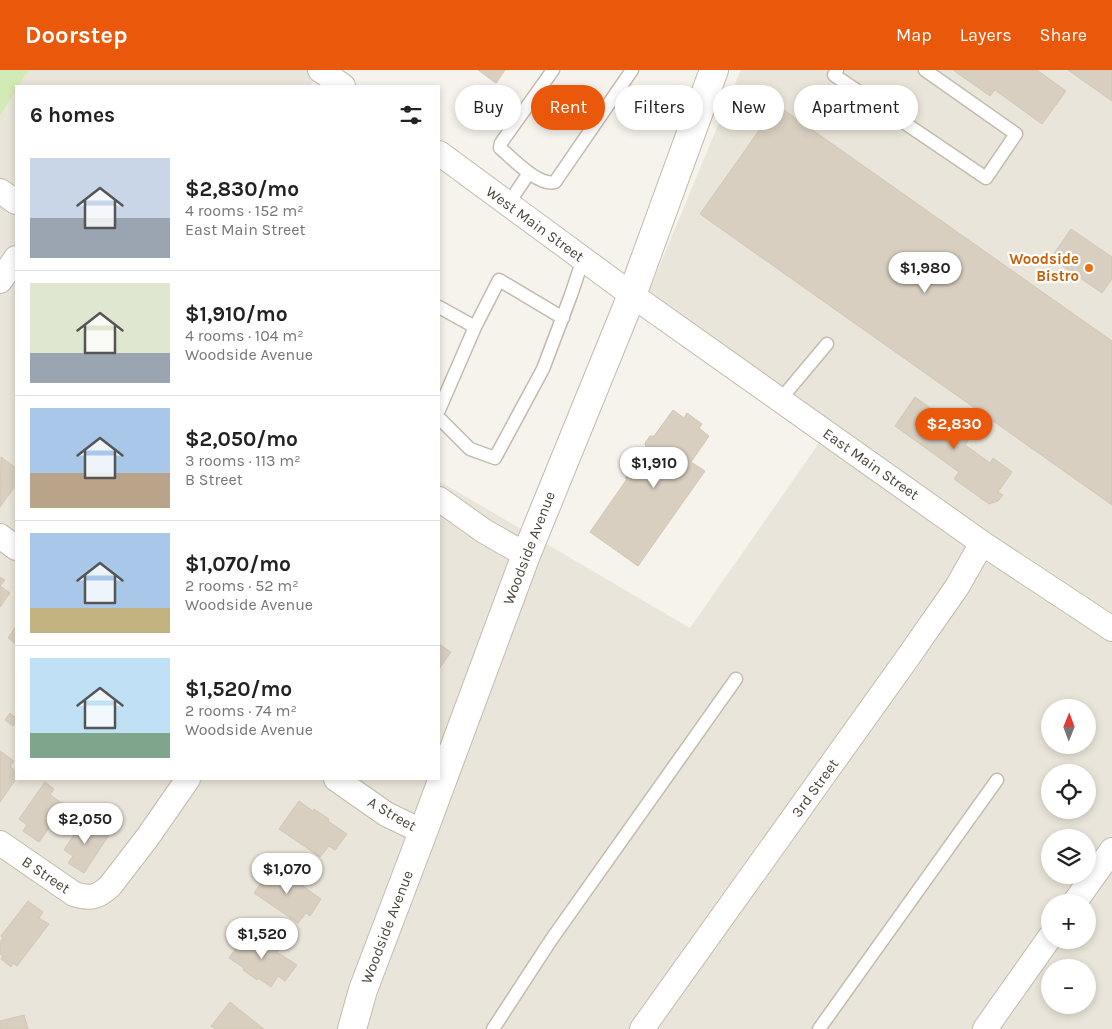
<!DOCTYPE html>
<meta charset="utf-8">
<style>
:root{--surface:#fff;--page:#f2f2f2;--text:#222;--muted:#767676;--line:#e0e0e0;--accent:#ea580c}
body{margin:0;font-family:Karla,sans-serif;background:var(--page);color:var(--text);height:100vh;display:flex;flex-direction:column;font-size:19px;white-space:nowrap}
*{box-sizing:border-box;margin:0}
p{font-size:16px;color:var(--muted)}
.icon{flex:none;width:28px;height:28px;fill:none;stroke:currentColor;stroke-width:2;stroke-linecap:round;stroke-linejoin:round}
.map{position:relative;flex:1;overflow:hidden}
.side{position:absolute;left:15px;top:15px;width:425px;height:695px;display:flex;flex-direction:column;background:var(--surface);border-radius:0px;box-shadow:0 2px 8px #0003}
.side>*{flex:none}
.banner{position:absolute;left:455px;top:15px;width:475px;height:45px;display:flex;gap:10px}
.needle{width:32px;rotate:1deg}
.buttons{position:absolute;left:1041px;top:629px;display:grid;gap:10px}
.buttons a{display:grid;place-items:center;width:55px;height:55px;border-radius:50%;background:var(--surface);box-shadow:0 2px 8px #0003;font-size:25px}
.price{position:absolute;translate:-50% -42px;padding:0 11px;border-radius:18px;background:#fff;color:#222;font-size:16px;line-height:32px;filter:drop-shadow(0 1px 2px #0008)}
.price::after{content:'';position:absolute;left:50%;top:30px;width:15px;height:11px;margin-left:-8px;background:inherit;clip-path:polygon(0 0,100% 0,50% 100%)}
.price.on{background:var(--accent);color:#fff}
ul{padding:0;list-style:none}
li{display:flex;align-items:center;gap:15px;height:125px;padding:0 15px}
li+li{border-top:1px solid var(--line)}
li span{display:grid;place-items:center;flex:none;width:140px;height:100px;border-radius:0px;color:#555}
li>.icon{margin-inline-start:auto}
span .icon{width:60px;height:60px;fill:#fffc;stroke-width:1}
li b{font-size:21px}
h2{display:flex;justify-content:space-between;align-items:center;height:60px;padding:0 15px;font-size:21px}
.pill{padding:0 18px;border-radius:22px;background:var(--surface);box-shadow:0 2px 8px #0003;font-size:18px;line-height:45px}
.pill.on{background:var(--accent);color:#fff}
header{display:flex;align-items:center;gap:30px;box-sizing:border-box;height:70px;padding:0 25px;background:var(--accent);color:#fff}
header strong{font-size:24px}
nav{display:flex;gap:28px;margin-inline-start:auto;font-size:18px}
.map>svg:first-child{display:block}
.residential{fill:#eae5da;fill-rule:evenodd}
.green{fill:#d2eab5}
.building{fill:#d8cfc1;stroke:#d3c7b4}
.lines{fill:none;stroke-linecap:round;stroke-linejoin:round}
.service-casing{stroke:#c2bbae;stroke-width:15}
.minor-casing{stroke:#c2bbae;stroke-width:26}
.tertiary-casing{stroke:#c2bbae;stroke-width:30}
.service{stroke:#fff;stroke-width:12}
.minor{stroke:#fff;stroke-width:24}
.tertiary{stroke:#fff;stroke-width:28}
.food-dot{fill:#e8710a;stroke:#fff;stroke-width:2}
.labels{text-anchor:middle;stroke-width:4.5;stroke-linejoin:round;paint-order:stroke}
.street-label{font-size:15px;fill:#4b4439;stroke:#fff}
.food-label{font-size:15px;font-weight:bold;fill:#c56008;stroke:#fff;text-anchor:end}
</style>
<header>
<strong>Doorstep</strong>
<nav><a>Map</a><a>Layers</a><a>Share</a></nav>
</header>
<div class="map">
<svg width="1112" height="959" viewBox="0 0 1112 959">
<rect width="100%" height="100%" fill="#f6f3ec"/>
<path class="residential" d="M 29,0 L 321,0 L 310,16 L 18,16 Z
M 741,0 L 1112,0 L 1112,959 L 0,959 L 0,46 L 16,20 L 16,709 L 439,709 L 439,411 L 690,558 L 833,353 L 647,226 ZM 1050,638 L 1088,638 L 1088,675 L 1050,675 ZM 1050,702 L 1088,702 L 1088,740 L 1050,740 ZM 1050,768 L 1088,768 L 1088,805 L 1050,805 ZM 1050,832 L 1088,832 L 1088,870 L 1050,870 ZM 1050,898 L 1088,898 L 1088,935 L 1050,935 Z"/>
<path class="green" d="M 0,0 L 29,0 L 18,16 L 16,16 L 16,20 L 0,46 Z"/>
<path class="building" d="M 478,0 L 505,0 L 496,13 Z
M 953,0 L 1037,0 L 1066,21 L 1042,54 L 995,20 L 990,26 Z
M 1068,0 L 1112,0 L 1112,31 Z
M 777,35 L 1112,271 L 1112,435 L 700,144 Z
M 1071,159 L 1112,187 L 1112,209 L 1102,223 L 1051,188 Z
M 915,327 L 957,357 L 960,354 L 973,363 L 965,375 L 990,393 L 993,388 L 1012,402 L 998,422 L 1003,425 L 998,431 L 989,434 L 954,409 L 959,402 L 895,356 Z
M 673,340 L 684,348 L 687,343 L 702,354 L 699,358 L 709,366 L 691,392 L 705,401 L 638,496 L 590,462 L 627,409 L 625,408 L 646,378 L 645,373 L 650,366 L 654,366 Z
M 1,387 L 16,398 L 16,415 L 0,437 Z
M 0,507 L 5,510 L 0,516 L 10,523 L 0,537 Z
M 16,556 L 16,574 L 8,568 Z
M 439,574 L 451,582 L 439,599 Z
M 10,643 L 16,648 L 16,652 L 13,656 L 5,650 Z
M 0,681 L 14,691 L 10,697 L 16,701 L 16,709 L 0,732 Z
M 45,712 L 54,719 L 50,725 L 65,735 L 39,772 L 23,761 L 27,755 L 19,749 Z
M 299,731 L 313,741 L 314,739 L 329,749 L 328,751 L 347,764 L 335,780 L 329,776 L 320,787 L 279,759 Z
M 84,749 L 109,765 L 84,803 L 68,793 L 73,786 L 64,780 Z
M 272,796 L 287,806 L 289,804 L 304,815 L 303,816 L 321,829 L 310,846 L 306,843 L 298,853 L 254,823 Z
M 28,831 L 43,842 L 39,848 L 49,854 L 17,896 L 13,893 L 11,897 L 1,889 L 3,886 L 0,884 L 0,872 L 3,868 L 1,866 Z
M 248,861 L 264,872 L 265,871 L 278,880 L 277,882 L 297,895 L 285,911 L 278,906 L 271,917 L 258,908 L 257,910 L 243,900 L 244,898 L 229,888 Z
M 230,932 L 264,959 L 215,959 L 211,956 Z
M 24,945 L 28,959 L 0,959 L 0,951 Z"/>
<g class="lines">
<g class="service-casing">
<path id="service" d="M 553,0 L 501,73 L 500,78 C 513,89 538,116 555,112 L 632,0
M 837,0 L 834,5 L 986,108 L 1016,64 L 925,0
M 508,134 L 529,103
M 439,237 L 475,257
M 780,330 L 827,274
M 439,340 L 475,257 L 499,210 L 563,248
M 439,348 L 470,379 L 495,388 L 543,299 L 571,225 L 583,189
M 493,959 L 551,870 L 736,609
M 819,959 L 997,710"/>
</g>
<g class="minor-casing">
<path id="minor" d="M 320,0 L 343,16
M 439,83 L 632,225 L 982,473 L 1112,559
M 0,121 L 16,132
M 0,211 L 16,188
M 439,429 L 484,461 L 526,485
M 0,466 L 16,478
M 336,709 L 386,744 L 423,762
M 0,773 L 74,824 C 90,829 97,828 110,816 L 147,768 L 188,709
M 1075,832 L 1112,780
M 642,959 L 906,590 L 957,517 L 982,473
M 985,959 L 1050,867"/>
</g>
<g class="tertiary-casing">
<path id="tertiary" d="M 352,959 L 363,920 L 423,762 L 526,485 L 632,225 L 714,0"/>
</g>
<use href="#service" class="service"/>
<use href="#minor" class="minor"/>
<use href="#tertiary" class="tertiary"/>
</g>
<circle class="food-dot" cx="1089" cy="198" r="5"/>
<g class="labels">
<g class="street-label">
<text transform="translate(535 154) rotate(36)" y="5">West Main Street</text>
<text transform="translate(871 394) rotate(35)" y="5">East Main Street</text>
<text transform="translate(529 478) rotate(-69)" y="5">Woodside Avenue</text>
<text transform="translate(815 718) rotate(-54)" y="5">3rd Street</text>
<text transform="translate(392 744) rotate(30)" y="5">A Street</text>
<text transform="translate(46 805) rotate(34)" y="5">B Street</text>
<text transform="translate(387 857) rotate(-69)" y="5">Woodside Avenue</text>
</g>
<g class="food-label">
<text x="1079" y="194">Woodside<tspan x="1079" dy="17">Bistro</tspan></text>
</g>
</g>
</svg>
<div class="buttons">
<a><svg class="needle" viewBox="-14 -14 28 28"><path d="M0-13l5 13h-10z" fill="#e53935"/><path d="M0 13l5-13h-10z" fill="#767676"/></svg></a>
<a><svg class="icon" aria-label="locate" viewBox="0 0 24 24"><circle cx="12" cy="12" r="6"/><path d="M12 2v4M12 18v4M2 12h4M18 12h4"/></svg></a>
<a><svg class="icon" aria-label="layers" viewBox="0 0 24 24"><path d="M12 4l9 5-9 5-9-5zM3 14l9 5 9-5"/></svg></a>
<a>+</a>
<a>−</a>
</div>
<b class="price" style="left:925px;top:224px">$1,980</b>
<b class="price on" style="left:954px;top:380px">$2,830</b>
<b class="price" style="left:654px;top:419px">$1,910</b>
<b class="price" style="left:85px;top:775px">$2,050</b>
<b class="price" style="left:287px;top:825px">$1,070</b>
<b class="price" style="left:262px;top:890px">$1,520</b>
<div class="banner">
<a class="pill">Buy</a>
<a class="pill on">Rent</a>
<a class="pill">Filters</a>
<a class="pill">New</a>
<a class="pill">Apartment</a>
</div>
<section class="side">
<h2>6 homes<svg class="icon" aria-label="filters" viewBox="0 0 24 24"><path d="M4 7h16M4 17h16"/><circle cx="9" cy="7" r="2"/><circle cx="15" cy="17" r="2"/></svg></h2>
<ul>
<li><span style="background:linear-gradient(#c9d6e8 60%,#9aa5b1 0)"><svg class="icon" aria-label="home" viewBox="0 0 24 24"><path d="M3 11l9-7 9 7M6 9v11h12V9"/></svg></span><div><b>$2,830/mo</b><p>4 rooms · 152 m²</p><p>East Main Street</p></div></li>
<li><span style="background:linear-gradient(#dfe7d0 70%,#9aa5b1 0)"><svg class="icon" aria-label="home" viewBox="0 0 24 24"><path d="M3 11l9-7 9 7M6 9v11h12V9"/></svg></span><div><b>$1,910/mo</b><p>4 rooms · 104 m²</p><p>Woodside Avenue</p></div></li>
<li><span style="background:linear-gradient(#a9c7e8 65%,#b9a48a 0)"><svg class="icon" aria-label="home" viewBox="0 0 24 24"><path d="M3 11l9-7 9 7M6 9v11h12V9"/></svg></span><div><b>$2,050/mo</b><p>3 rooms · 113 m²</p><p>B Street</p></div></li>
<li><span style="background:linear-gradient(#a9c7e8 75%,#c2b280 0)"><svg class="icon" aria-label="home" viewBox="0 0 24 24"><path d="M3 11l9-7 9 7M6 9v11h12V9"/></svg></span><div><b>$1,070/mo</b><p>2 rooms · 52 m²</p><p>Woodside Avenue</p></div></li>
<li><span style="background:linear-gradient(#bfe0f5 75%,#7fa58c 0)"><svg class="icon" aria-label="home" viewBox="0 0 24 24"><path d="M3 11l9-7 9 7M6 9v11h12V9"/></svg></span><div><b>$1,520/mo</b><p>2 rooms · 74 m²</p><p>Woodside Avenue</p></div></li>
</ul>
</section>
</div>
